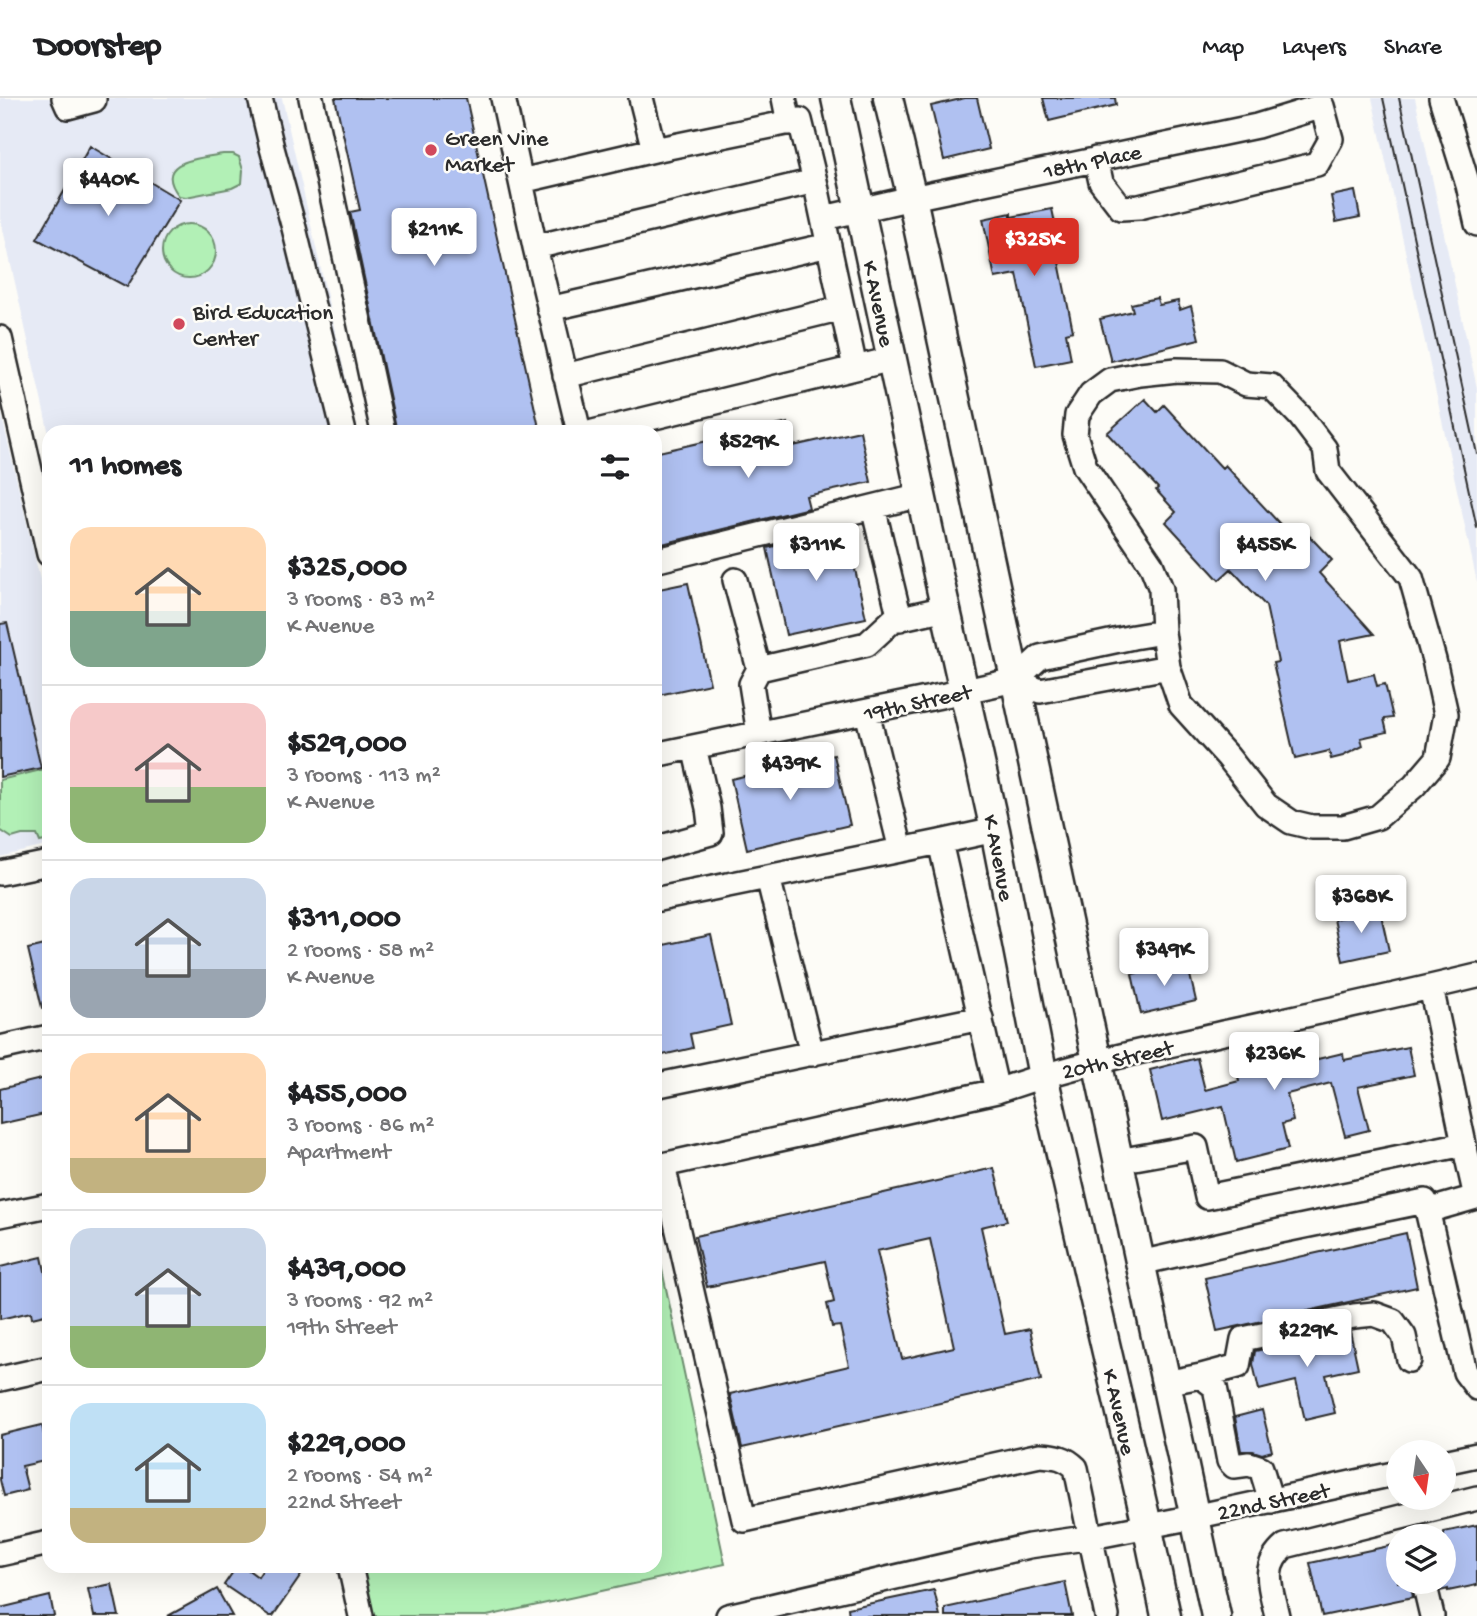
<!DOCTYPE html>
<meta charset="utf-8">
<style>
:root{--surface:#fff;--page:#f6f6f6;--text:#202124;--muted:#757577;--line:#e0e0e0;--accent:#d93025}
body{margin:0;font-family:"Gochi Hand",sans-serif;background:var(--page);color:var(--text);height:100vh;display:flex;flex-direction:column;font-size:26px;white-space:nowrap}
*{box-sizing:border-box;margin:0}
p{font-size:23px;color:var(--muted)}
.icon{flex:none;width:38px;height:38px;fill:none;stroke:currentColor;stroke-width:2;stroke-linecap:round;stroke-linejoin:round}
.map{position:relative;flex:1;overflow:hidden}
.side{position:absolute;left:42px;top:327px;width:620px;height:1148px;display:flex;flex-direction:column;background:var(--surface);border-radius:21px;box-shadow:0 7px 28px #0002}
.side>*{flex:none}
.needle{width:46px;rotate:167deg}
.fabs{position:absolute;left:1386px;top:1342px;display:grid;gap:14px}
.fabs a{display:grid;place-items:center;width:70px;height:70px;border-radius:50%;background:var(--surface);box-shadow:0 7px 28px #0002;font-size:35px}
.price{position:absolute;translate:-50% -60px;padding:0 16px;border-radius:7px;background:#fff;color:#222;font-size:23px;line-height:46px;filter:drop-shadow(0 2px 4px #0008)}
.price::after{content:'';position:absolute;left:50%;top:42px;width:21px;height:16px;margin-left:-10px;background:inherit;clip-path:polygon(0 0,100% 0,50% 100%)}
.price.selected{background:var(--accent);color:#fff}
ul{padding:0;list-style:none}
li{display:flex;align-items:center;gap:21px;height:175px;padding:0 28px}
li+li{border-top:2px solid var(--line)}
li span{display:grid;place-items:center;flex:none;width:196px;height:140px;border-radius:21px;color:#555}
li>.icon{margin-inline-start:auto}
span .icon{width:84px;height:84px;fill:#fffc;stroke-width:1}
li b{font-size:30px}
h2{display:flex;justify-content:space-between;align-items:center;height:84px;padding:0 28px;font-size:30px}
header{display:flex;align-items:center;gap:42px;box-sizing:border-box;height:98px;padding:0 35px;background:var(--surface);border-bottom:2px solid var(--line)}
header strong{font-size:33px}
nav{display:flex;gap:38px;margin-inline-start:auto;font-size:24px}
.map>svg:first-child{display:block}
.built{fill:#e6eaf5}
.green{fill:#b2f0b6;stroke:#6e8e70;stroke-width:2}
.building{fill:#b0c1f1;stroke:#2b2b2b;stroke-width:2;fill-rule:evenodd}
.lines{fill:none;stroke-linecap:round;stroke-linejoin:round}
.minor-casing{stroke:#2b2b2b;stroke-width:28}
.major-casing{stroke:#2b2b2b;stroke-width:33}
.minor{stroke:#fdfcf7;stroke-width:23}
.major{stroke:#fdfcf7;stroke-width:28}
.tram{stroke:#2b2b2b;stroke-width:2}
.poi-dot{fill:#d1495b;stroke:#fdfcf7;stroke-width:2.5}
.labels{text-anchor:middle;stroke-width:5;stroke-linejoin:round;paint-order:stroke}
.poi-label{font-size:23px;fill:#2b2b2b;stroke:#fdfcf7;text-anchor:start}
.street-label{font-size:23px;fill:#2b2b2b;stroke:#fdfcf7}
</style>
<header>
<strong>Doorstep</strong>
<nav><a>Map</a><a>Layers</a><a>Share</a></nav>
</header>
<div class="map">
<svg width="1477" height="1518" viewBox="0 0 1477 1518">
<rect width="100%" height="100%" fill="#fdfcf7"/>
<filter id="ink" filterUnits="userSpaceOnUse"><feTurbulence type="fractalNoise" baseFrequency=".0143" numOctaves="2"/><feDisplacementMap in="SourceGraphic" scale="14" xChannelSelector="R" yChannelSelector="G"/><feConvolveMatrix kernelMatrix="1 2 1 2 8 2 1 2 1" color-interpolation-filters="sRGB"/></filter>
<g filter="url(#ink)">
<path class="built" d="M 0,0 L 282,0 L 358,334 L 49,334 L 49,336 L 0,118 Z
M 1372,0 L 1415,0 L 1477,290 L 1477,484 Z
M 0,310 L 49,520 L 49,747 L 0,759 Z"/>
<path class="green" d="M 223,56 L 233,56 L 239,59 L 243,72 L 242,85 L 232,90 L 186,99 L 179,98 C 151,62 201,60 223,56 Z
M162 153a27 27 0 1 1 54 0a27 27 0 1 1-54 0Z
M 49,670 L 49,742 L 40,744 L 37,737 L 22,737 L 12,740 L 0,732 L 0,682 Z
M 655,1139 L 725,1466 L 487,1518 L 373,1518 L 362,1468 L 654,1468 Z"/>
<path class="building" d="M 335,0 L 466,0 L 540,334 L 397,334 L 350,114 L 360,112 Z
M 965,0 L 977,0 L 989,51 L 944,62 L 931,8 Z
M 1043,0 L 1115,0 L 1116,7 L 1049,23 Z
M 90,48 L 180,102 L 127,189 L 37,141 Z
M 1355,93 L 1360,119 L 1336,124 L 1331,98 Z
M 1052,111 L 1063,163 L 1059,164 L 1073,233 L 1066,235 L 1071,261 L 1036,268 L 1017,176 L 995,180 L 983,121 L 1011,115 L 1011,119 Z
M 1157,200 L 1159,207 L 1178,203 L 1180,212 L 1191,208 L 1199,241 L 1111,263 L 1100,221 L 1133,213 L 1131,206 Z
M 1145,301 L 1157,314 L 1164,307 L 1222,370 L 1225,367 L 1291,438 L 1301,429 L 1332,462 L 1319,475 L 1374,536 L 1340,543 L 1348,582 L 1374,576 L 1377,588 L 1385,586 L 1393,620 L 1384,621 L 1387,634 L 1361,640 L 1363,648 L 1343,658 L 1331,661 L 1329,653 L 1295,661 L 1273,565 L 1278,564 L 1266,508 L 1231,471 L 1219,482 L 1166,424 L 1176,414 L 1156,392 L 1158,390 L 1107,335 Z
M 788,325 L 793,348 L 860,333 L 871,384 L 806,398 L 809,410 L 654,448 L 654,355 Z
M 847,436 L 866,520 L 786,537 L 767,450 L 815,438 L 816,443 Z
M 688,485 L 710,586 L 654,598 L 654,492 Z
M 7,525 L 41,670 L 0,679 L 0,526 Z
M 834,657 L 850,727 L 747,751 L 731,681 Z
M 1380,812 L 1389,853 L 1343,863 L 1334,821 Z
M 711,837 L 731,927 L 690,936 L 693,950 L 654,959 L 654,849 Z
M 49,846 L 49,909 L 42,910 L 28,851 Z
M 1187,864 L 1196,903 L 1141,916 L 1132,876 Z
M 1278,943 L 1284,969 L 1343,955 L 1344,962 L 1408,949 L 1414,977 L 1358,989 L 1369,1032 L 1345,1038 L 1331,985 L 1287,996 L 1293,1023 L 1282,1026 L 1288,1051 L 1236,1064 L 1223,1008 L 1162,1023 L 1150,972 L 1197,960 L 1205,992 L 1239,983 L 1232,954 Z
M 49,979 L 49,1015 L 0,1026 L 0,991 Z
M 994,1070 L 1007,1123 L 981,1129 L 1005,1236 L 1030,1231 L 1041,1282 L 742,1350 L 730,1296 L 849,1268 L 840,1228 L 832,1229 L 827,1206 L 834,1204 L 825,1163 L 707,1189 L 695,1138 ZM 930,1141 L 954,1249 L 902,1261 L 877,1153 Z
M 1406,1135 L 1417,1189 L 1217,1233 L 1205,1180 Z
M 42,1159 L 46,1178 L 49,1177 L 49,1216 L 32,1220 L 31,1214 L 0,1221 L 0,1169 Z
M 1350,1233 L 1358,1270 L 1326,1277 L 1335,1315 L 1305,1322 L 1296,1283 L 1259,1292 L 1253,1266 L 1255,1253 Z
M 1262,1312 L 1272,1353 L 1262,1356 L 1253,1353 L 1241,1353 L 1235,1319 Z
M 42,1327 L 49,1362 L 22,1368 L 28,1392 L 4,1398 L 0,1382 L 0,1337 Z
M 1477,1427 L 1477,1487 L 1448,1493 L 1448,1491 L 1440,1493 L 1438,1484 L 1444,1484 L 1444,1486 L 1444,1434 Z
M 1398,1446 L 1398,1484 L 1410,1484 L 1413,1499 L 1322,1518 L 1310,1465 Z
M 237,1468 L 243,1468 L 258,1479 L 265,1468 L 290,1468 L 302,1476 L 273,1518 L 270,1518 L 224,1487 Z
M 1065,1484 L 1072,1518 L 945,1518 L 945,1510 Z
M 112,1486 L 119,1518 L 94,1518 L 88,1491 Z
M 217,1491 L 232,1518 L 168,1518 Z
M 934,1492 L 940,1518 L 849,1518 L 848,1510 Z
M 50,1498 L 54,1518 L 0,1518 L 0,1510 Z"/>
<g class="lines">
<g class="minor-casing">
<path id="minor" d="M 64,0 L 68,9 L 94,2 L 94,0
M 260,0 L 272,50 L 294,130 L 344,334
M 311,0 L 383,334
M 503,0 L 535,149
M 784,0 L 789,25
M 1441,0 L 1468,87 L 1477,126
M 654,52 L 800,22 L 815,83
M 521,83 L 654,52 L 641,0
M 824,120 L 912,100 L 1257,28 L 1322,8 L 1331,41 L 1317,66 L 1139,109 L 1121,110 L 1101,84 L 1096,61
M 549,211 L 829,147
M 0,240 L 49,456
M 1177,272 L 1220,273 L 1246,286 L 1271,288 L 1300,318 L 1325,351 L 1328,373 L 1411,480 L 1434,562 L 1446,616 L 1438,660 L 1414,688 L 1378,719 L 1343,729 L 1312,729 L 1291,724 L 1266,707 L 1228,659 L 1181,607 L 1168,569 L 1163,534 L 1161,491 L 1151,466 L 1085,369 L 1075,337 L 1077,317 L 1091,296 L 1110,282 L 1140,276 Z
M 565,278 L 842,210
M 579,334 L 535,149 L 815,83 L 855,270
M 593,334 L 892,261
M 873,409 L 900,521
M 654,463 L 921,397
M 735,482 L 759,571
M 1015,582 L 1040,593 L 1168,569
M 867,614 L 901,752
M 759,636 L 751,586 L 759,571 L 867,546 L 893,522 L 946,510
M 654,657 L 965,593 L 1015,582 L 1040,559 L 1133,539 L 1163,534
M 995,732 L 940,744 L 997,993
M 654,751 L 711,735 L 708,710 L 694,649
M 0,775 L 49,765
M 768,779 L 812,956
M 654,802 L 940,744
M 1431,889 L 1464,1046
M 0,950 L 49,939
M 654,988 L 981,920
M 1118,1063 L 1196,1049 L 1207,1099 L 1464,1046 L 1476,1099 L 1427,1113
M 0,1117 L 49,1107
M 1140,1165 L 1280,1133 L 1425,1103 L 1465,1274 L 1477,1290
M 1201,1278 L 1238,1268 L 1243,1241 L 1354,1218 L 1374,1216 L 1393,1223 L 1404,1238 L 1409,1262
M 0,1281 L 49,1270
M 1165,1285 L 1201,1278 L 1215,1289 L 1229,1363 L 1234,1368 L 1249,1366 L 1261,1370 L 1271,1403
M 1444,1364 L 1477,1357
M 0,1456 L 49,1445
M 350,1468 L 361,1518
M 1424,1484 L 1432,1518
M 728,1518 L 1029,1448 L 1092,1439 L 1194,1419 L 1398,1375
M 1107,1518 L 1076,1370 C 1065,1359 1056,1358 1040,1357 L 744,1422 L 663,1067 L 997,993 C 1072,967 1151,951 1228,934 C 1311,916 1394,898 1477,878
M 1277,1518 C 1271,1490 1260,1469 1285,1448 L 1477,1400"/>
</g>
<g class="major-casing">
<g id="major">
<path id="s1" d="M 836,0 L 939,481 L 995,732 L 1043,978 L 1147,1427 L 1166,1518"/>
<path d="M 888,0 L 912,100 L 1216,1518"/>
</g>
</g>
<use href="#minor" class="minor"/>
<use href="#major" class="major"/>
<path class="tram" d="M 1383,0 L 1477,430
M 1399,0 L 1477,356"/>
</g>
</g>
<g class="poi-dot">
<circle cx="431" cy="52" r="7"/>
<circle cx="179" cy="226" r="7"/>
</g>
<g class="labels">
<g class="poi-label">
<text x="445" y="47">Green Vine<tspan x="445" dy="26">Market</tspan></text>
<text x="193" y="221">Bird Education<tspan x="193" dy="26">Center</tspan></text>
</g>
<g class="street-label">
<text transform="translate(1092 62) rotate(-12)" y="8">18th Place</text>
<text dy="8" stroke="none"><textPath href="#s1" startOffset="210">K Avenue</textPath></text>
<text transform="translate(917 603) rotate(-12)" y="8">19th Street</text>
<text dy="8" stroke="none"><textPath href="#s1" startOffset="777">K Avenue</textPath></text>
<text transform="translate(1117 960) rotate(-13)" y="8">20th Street</text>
<text dy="8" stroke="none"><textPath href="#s1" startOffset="1344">K Avenue</textPath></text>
<text transform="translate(1273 1402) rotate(-12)" y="8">22nd Street</text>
</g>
</g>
</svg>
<div class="fabs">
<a><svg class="needle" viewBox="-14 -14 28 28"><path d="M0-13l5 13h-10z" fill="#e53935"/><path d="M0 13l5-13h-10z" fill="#757577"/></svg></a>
<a><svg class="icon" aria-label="layers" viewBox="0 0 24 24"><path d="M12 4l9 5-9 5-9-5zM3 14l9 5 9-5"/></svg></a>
</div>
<b class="price" style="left:108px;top:120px">$440K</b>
<b class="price" style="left:434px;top:170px">$211K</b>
<b class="price selected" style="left:1034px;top:180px">$325K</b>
<b class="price" style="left:748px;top:382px">$529K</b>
<b class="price" style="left:816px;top:485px">$311K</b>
<b class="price" style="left:1265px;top:485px">$455K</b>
<b class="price" style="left:790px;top:704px">$439K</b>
<b class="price" style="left:1361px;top:837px">$368K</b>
<b class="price" style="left:1164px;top:890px">$349K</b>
<b class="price" style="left:1274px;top:994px">$236K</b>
<b class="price" style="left:1307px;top:1271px">$229K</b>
<section class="side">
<h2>11 homes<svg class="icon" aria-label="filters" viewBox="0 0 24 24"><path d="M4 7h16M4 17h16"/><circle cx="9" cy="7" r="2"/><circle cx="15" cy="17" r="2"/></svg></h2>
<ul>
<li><span style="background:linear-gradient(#ffd9b3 60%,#7fa58c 0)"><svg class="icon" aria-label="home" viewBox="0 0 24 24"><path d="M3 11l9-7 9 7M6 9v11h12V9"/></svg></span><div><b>$325,000</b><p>3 rooms · 83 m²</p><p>K Avenue</p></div></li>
<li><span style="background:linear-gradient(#f6c9c9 60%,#8fb573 0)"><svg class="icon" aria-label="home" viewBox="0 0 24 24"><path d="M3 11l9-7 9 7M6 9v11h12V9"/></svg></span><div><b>$529,000</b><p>3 rooms · 113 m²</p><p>K Avenue</p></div></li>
<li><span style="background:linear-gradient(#c9d6e8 65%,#9aa5b1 0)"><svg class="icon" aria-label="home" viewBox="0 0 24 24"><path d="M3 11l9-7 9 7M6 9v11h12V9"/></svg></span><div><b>$311,000</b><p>2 rooms · 58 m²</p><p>K Avenue</p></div></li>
<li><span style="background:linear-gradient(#ffd9b3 75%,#c2b280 0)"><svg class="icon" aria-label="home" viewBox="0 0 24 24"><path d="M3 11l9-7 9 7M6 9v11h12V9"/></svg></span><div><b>$455,000</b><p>3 rooms · 86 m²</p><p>Apartment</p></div></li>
<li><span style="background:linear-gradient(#c9d6e8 70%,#8fb573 0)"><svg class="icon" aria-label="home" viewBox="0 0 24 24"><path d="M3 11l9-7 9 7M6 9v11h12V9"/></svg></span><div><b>$439,000</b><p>3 rooms · 92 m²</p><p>19th Street</p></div></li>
<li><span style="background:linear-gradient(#bfe0f5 75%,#c2b280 0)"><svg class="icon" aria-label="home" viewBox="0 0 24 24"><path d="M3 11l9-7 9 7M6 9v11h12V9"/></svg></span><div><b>$229,000</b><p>2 rooms · 54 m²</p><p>22nd Street</p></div></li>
</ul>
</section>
</div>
